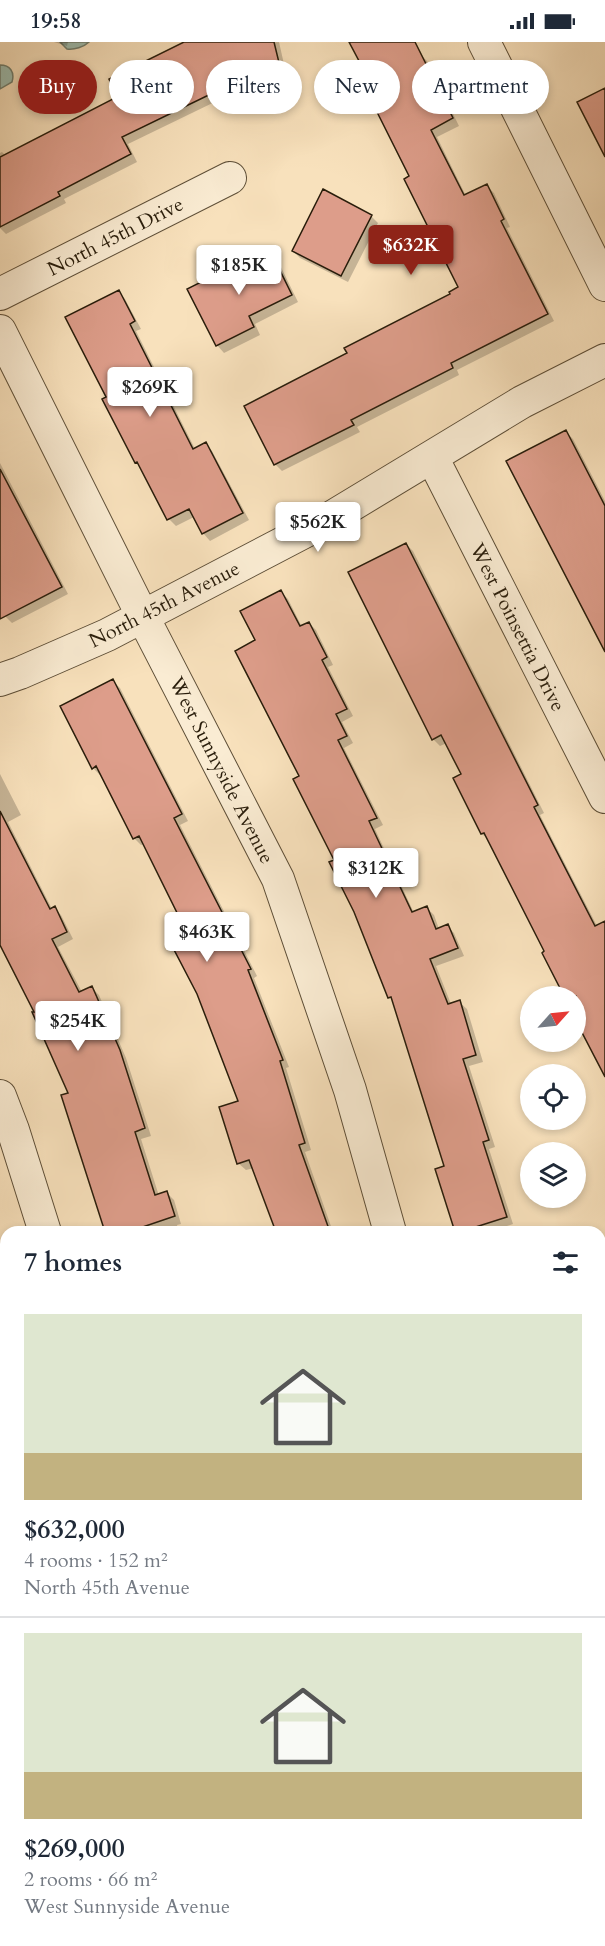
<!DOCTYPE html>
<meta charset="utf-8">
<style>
:root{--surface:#fff;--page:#f6f6f7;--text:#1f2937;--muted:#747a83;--line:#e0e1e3;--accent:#8f2418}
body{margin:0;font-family:Cardo,serif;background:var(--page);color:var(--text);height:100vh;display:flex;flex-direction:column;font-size:22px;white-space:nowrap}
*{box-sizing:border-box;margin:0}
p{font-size:20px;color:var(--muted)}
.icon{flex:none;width:33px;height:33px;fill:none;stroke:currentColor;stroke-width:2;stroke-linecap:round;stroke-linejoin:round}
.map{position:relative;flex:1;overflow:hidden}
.side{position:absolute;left:0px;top:1184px;width:606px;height:722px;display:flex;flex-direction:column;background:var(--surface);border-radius:18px 18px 0 0;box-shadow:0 3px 9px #0003}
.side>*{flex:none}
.top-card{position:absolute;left:18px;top:18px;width:570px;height:54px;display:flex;gap:12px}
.needle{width:39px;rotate:63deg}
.buttons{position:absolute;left:520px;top:944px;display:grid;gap:12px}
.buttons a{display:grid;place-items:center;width:66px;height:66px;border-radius:50%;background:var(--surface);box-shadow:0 3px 9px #0003;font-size:30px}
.price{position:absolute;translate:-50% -51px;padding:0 14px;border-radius:6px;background:#fff;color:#222;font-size:20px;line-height:39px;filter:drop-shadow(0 2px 3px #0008)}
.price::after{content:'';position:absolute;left:50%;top:36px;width:18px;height:14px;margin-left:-9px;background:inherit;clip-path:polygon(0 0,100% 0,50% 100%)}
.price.current{background:var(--accent);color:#fff}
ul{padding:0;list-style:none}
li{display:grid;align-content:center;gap:12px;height:318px;padding:0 24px}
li+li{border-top:2px solid var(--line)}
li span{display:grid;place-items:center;height:186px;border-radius:0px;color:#555}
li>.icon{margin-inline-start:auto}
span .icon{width:108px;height:108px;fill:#fffc;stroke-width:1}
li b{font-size:26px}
h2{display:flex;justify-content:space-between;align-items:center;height:72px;padding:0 24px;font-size:26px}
.pill{padding:0 21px;border-radius:27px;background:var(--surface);box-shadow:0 3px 9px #0003;font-size:21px;line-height:54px}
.pill.current{background:var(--accent);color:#fff}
.status{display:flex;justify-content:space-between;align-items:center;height:42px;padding:0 30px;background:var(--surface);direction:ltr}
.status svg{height:16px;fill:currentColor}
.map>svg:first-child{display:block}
.water{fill:#9dbeb1;stroke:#6f7e6f;stroke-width:1.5}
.shadow{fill:#0003}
.building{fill:#dd9d8a;stroke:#291d0b;stroke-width:1.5}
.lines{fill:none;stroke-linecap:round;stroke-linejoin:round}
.minor-casing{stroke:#5d4e37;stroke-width:34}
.minor{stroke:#faecd3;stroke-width:32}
.labels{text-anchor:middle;stroke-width:4.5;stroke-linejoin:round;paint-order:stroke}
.street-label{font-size:20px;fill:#291d0b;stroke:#faecd3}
</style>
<div class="status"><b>19:58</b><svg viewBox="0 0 49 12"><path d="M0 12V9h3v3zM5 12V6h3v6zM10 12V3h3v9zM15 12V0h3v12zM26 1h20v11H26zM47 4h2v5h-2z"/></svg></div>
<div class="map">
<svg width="605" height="1904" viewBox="0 0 605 1904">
<rect width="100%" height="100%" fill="#f8e1bc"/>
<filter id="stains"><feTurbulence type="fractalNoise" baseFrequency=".00333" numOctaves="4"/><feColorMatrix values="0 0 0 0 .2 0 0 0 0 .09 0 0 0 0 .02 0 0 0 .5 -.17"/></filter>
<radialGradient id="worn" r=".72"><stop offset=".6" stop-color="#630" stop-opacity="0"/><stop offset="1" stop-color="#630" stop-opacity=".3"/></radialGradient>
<path class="water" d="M 60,0 L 89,0 C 84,5 74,8 67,7 Z
M 0,23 C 10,23 15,30 12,40 L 0,47 Z"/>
<path class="shadow" d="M 54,0 L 68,0 L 67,4 Z
M 187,0 L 279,0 L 288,40 L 227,54 L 128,102 L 137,120 L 64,157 L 66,161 L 6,192 L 0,186 L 0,111 L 2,110 L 6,114 L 119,56 Z
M 350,0 L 412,0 L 420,12 L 427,19 L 459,84 L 437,95 L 466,154 L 487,144 L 494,151 L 510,185 L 507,186 L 554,279 L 457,328 L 459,333 L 357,385 L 360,390 L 282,429 L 275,422 L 460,246 L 370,37 Z
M 371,174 L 378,181 L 348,240 L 300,216 L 293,209 Z
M 269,208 L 276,215 L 298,260 L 255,282 L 260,293 L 224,311 L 217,303 L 189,247 Z
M 118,249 L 125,257 L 141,287 L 136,289 L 195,407 L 205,402 L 212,409 L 249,478 L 210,499 L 203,491 L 194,475 L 176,484 L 169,477 L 142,425 L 136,420 L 108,355 Z
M 566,390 L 573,397 L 605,459 L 605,607 Z
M 0,421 L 68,552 L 12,581 L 5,574 L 0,563 Z
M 406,502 L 413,509 L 544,771 L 540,773 L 597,884 L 605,885 L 605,1033 L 576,976 L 576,954 L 565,954 L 546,910 L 490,799 L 482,792 L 463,733 L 447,701 L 440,704 L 433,697 L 350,531 Z
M 281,550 L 288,557 L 302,585 L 309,581 L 316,588 L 333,623 L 328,625 L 353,674 L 342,680 L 353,701 L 344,706 L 383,783 L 375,787 L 414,871 L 427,866 L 434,873 L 439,887 L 447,884 L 454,891 L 464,914 L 436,924 L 451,962 L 459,960 L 467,967 L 483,1020 L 469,1024 L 495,1105 L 489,1107 L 513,1182 L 489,1190 L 456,1190 L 446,1125 L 394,959 L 390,955 L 301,734 L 257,599 Z
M 113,639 L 120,646 L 188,779 L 180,783 L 257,934 L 254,936 L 289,1025 L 286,1026 L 311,1108 L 305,1110 L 333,1190 L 277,1190 L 254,1126 L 246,1128 L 238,1121 L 240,1060 L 189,892 L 144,802 L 141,803 L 134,796 L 102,732 L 100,733 L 93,726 Z
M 0,732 L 21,773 L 8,780 L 52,867 L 54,866 L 61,873 L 73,897 L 58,905 L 82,950 L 92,946 L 99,953 L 126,1016 L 151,1094 L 141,1097 L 159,1154 L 167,1151 L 174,1158 L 181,1182 L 177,1183 L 179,1190 L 106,1190 L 70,1052 L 36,970 L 0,900 Z
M 0,1231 L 6,1250 L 6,1468 L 0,1444 Z
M 605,1262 L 605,1332 L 600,1328 L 600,1267 Z
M 600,1454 L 605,1461 L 605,1498 L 600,1501 Z
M 605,1577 L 605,1660 L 600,1655 L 600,1580 Z
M 2,1785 L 6,1789 L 6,1899 L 26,1899 L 29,1904 L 0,1904 L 0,1786 Z
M 605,1830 L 605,1904 L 455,1904 L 462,1899 L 600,1899 L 600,1833 Z
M 140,1899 L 208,1899 L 210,1904 L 143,1904 Z"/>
<path class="building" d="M 184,0 L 274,0 L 282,33 L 219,48 L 122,95 L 131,112 L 58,150 L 60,154 L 0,185 L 0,115 L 117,55 L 109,37 Z
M 349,0 L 415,0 L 453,76 L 431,88 L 464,153 L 487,142 L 504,177 L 501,179 L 548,272 L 451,321 L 453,326 L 351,378 L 354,383 L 274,423 L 244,364 L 347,311 L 344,306 L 450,252 L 449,250 L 458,245 L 404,137 L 409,134 L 362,40 L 368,36 Z
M 605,46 L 605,115 L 577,60 Z
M 323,147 L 372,173 L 341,234 L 292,209 Z
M 269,206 L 292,253 L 249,274 L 254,285 L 216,304 L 187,247 Z
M 119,248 L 135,279 L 130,282 L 193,407 L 206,400 L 243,471 L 202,492 L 189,467 L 167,478 L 137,420 L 135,421 L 102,357 L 106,355 L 65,275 Z
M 566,388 L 605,464 L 605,610 L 506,419 Z
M 0,427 L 62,545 L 0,577 Z
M 406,501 L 538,763 L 534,765 L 595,884 L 605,879 L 605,1035 L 576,979 L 576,954 L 564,954 L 542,911 L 544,909 L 484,791 L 481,792 L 453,736 L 461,732 L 441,693 L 432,698 L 348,530 Z
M 281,548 L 300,584 L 309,580 L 327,615 L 322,618 L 347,667 L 336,672 L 347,694 L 338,698 L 377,776 L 369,779 L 412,870 L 427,864 L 436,887 L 448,882 L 458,906 L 430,917 L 448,962 L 460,958 L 476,1013 L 463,1017 L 489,1098 L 483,1100 L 507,1175 L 460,1190 L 455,1190 L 435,1127 L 444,1124 L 391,955 L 388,956 L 354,870 L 329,820 L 334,818 L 293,737 L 299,734 L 235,609 L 255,598 L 240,569 Z
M 113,637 L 182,772 L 174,776 L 251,927 L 248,928 L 283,1018 L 280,1019 L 305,1101 L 299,1103 L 330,1190 L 276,1190 L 249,1118 L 237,1122 L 219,1065 L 238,1059 L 197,952 L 170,900 L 187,891 L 139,794 L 133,797 L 96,724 L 92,727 L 60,664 Z
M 0,769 L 50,867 L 55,864 L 67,890 L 52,897 L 79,950 L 92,944 L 120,1008 L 145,1086 L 135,1090 L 155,1153 L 167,1149 L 175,1174 L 128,1190 L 105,1190 L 61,1053 L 68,1051 L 32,970 L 34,970 L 0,903 Z"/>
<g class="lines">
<g class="minor-casing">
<path id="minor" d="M 484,0 L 605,243
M 0,252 L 230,136
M 0,289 L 143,575 L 278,837 L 350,1048 L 390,1190
M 432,415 L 605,755
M 0,638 L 20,631 L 107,593 L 327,478 L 522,360 L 605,318
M 0,1054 L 13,1088 L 45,1190
M 600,1764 L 605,1762
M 273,1899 L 275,1904
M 319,1904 L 329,1899"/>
</g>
<use href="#minor" class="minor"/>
</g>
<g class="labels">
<g class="street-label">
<text transform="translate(115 194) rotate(-27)" y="7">North 45th Drive</text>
<text transform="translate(164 562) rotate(-27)" y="7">North 45th Avenue</text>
<text transform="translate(518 585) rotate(63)" y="7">West Poinsettia Drive</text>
<text transform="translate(222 728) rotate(63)" y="7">West Sunnyside Avenue</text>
</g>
</g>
<rect width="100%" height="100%" filter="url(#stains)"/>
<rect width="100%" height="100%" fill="url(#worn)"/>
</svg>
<div class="buttons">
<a><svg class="needle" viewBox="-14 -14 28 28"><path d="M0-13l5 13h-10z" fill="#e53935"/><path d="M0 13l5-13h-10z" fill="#747a83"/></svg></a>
<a><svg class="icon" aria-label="locate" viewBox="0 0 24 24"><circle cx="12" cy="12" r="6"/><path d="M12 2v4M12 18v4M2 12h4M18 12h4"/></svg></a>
<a><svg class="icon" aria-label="layers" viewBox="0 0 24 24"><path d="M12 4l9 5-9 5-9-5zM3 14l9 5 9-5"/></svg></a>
</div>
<b class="price current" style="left:411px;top:234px">$632K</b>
<b class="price" style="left:239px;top:254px">$185K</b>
<b class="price" style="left:150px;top:376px">$269K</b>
<b class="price" style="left:318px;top:511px">$562K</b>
<b class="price" style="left:376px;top:857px">$312K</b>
<b class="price" style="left:207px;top:921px">$463K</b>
<b class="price" style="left:78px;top:1010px">$254K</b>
<div class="top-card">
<a class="pill current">Buy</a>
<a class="pill">Rent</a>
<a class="pill">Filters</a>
<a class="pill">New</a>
<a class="pill">Apartment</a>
</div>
<section class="side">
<h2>7 homes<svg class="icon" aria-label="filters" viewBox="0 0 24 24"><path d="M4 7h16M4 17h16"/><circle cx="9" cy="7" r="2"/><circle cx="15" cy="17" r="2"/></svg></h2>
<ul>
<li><span style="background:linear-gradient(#dfe7d0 75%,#c2b280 0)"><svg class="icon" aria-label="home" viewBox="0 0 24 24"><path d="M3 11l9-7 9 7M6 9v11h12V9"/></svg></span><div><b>$632,000</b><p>4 rooms · 152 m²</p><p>North 45th Avenue</p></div></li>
<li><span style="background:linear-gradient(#dfe7d0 75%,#c2b280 0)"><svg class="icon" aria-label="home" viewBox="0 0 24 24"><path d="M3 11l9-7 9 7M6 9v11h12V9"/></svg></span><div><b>$269,000</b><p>2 rooms · 66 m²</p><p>West Sunnyside Avenue</p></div></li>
</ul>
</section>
</div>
